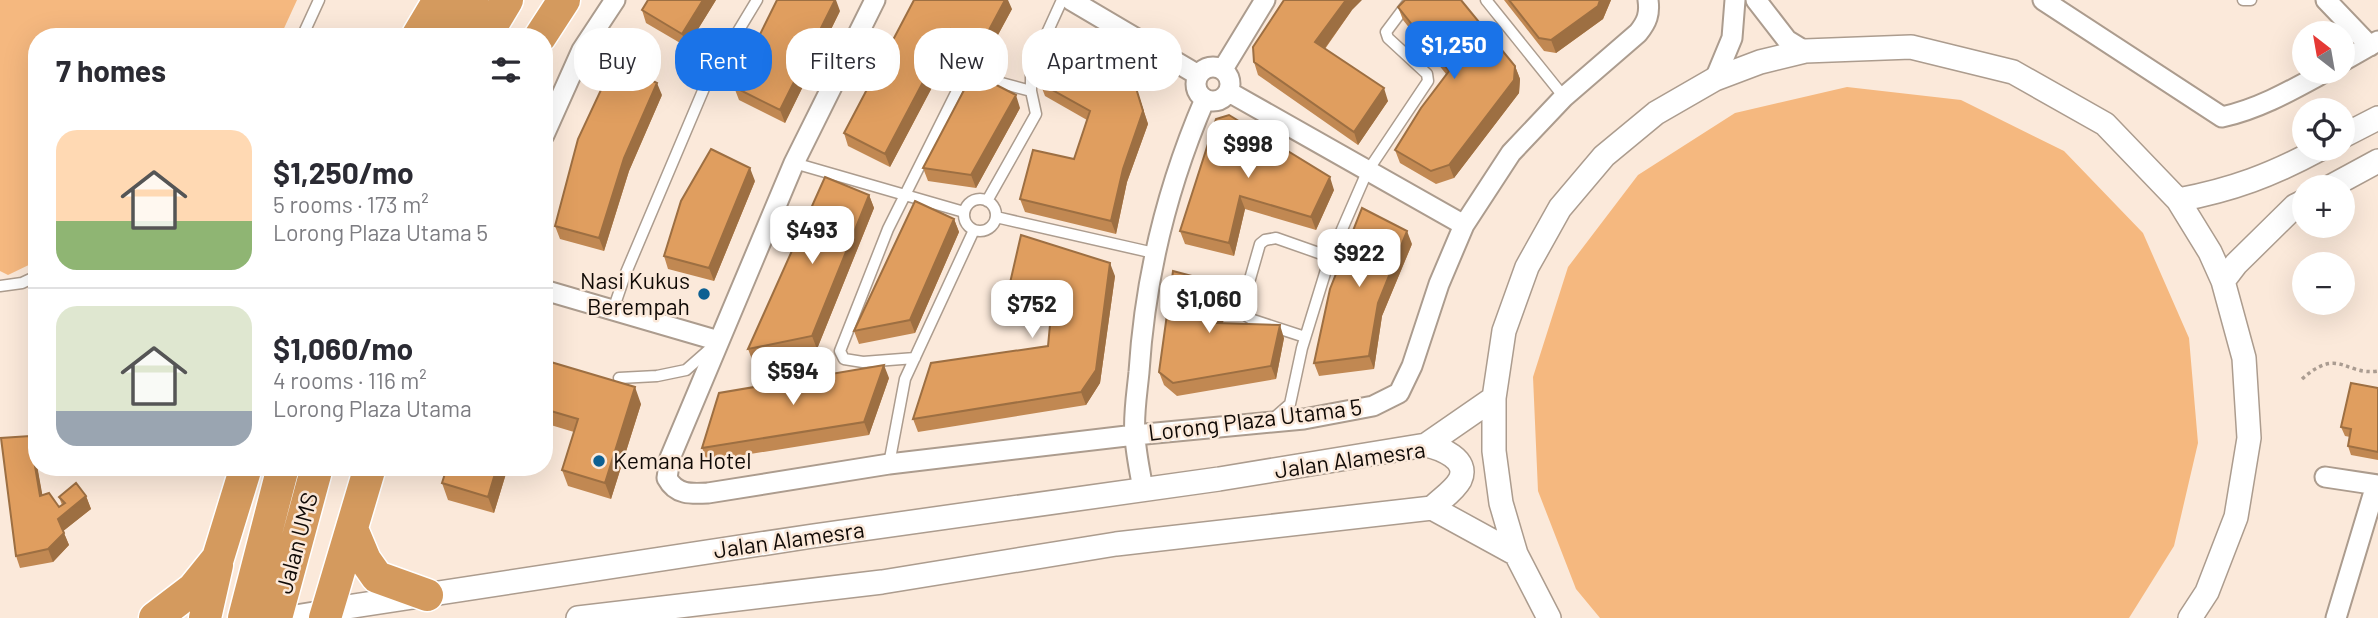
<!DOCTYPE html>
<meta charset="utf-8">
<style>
:root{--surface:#fff;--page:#f7f7f7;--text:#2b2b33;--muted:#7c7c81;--line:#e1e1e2;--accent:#1a73e8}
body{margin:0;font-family:Barlow,sans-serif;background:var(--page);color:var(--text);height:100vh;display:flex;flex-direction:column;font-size:26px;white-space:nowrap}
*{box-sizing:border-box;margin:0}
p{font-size:23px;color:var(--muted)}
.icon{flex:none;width:38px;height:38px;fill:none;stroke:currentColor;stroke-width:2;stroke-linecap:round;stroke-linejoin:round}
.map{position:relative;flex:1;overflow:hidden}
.details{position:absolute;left:28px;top:28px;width:525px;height:448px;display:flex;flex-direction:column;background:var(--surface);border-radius:28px;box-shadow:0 7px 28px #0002}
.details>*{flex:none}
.hud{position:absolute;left:574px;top:28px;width:665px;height:63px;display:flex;gap:14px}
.needle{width:46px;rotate:329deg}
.tools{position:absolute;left:2292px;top:21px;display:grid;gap:14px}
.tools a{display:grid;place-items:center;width:63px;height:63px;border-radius:50%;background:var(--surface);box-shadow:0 7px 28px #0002;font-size:35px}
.price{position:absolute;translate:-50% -60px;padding:0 16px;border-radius:14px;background:#fff;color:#222;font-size:23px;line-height:46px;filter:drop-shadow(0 2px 4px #0008)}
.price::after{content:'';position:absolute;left:50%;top:42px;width:21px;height:16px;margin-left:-10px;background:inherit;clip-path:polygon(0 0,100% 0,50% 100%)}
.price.on{background:var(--accent);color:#fff}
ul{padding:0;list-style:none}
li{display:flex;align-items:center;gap:21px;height:175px;padding:0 28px}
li+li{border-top:2px solid var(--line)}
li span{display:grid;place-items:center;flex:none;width:196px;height:140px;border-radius:21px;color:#555}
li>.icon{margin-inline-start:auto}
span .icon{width:84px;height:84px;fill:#fffc;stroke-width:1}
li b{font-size:30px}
h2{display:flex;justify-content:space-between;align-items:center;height:84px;padding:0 28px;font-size:30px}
.chip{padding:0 24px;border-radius:28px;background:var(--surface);box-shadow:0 7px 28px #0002;font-size:24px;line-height:63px}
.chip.on{background:var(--accent);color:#fff}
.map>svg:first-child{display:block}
.green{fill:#f5b87f}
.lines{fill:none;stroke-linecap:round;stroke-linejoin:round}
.service-casing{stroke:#ac9c8e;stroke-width:13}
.minor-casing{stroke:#ac9c8e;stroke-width:23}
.tertiary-casing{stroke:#ac9c8e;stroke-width:26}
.trunk-casing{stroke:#fff;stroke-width:35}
.path{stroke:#aa9c91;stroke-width:3.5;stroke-dasharray:3.5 3.5;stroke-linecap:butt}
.service{stroke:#fff;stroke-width:10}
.minor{stroke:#fff;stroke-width:19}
.tertiary{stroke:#fff;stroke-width:23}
.trunk{stroke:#d49a5e;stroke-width:32}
.wall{fill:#c18852}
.shaded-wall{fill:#9d6f42}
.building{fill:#e09e5f;stroke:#9d6f42;stroke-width:2}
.poi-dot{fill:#0d6092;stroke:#fbe9da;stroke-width:2.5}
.labels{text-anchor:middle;stroke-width:5;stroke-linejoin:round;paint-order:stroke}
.poi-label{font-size:23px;fill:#100a06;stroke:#fbe9da;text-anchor:end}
.street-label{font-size:23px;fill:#100a06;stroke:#fbe9da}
</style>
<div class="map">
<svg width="2378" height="618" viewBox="0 0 2378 618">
<rect width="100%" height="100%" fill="#fbe9da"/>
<path class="green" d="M 0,0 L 297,0 L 280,37 L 37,37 L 37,261 L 8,275 L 0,271 Z
M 1847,87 L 1961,100 L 2064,151 L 2143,233 L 2189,338 L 2198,443 L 2174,546 L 2129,618 L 1600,618 L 1576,589 L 1538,491 L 1533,377 L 1568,267 L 1638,175 L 1735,113 Z"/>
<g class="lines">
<g class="service-casing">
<path id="service" d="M 1486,0 L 1564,97
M 2243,0 L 2251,0
M 302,37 L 319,0
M 794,163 L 964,212
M964 215a16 16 0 1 1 32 0a16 16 0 1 1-32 0Z
M 987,201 L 1036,114 L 1031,91 L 1031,68 L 1062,0
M 996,217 L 1154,253
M 0,286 L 22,283 L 37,276
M 613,310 L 625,275 L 705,86 L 757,0
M 1305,337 L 1253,320 L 1245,315 L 1242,307 L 1260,244 L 1265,240 L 1276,238 L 1330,257
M 915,358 L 863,362 L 844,359 L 840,351 L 888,229 L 959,87 L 967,79 L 975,76 L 1031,91
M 619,378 L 657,376 L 686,370 L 711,348
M 1274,418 L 1290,404 L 1302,348 L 1330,257 L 1367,172 L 1428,81 L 1427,74 L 1388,38 L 1386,32 L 1410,0
M 889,464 L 905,379 L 974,230"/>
</g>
<g class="minor-casing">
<path id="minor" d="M 875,0 L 794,163 L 670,458 L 667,478 C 676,495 691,494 708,493 L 889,464 L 1135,435 L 1304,419 L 1373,406 L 1399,393 L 1412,366 L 1439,284 L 1464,225 L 1511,153 L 1564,97 L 1638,33 C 1647,22 1650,14 1648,0
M 1071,0 L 1198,75
M 1756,0 L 1787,40 L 1805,51
M 2043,0 L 2222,117 C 2259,109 2292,90 2325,72
M 2326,0 L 2370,46
M 2343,61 L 2378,41
M1196 84a17 17 0 1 1 34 0a17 17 0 1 1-34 0Z
M 1223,69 L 1265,0
M 1715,79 L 1732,38 L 1735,0
M 1229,92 L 1464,225
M 544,135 L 582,50 L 615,0
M 544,290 L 719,341
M 2325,477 L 2378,485
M 1143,489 C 1140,472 1136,454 1135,436 C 1133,416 1137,393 1139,372 C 1145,277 1167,187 1205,99
M 278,618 L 327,610
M 2336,618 L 2376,485"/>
</g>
<g class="tertiary-casing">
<path id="tertiary" d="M 2343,136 L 2378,118
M 2330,187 L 2378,161
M 2178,200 C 2232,190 2272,175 2320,149
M 2223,281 L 2236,264 L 2295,206 L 2305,201
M 1426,445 L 1494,398
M 1432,508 L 1516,554
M 327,610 L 813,536 L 1219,479 L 1426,445 C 1440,448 1470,459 1460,480 C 1454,491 1441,499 1432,508 L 1116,544 L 882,582 L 578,618
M 1549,618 L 1516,554 L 1501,503 L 1494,451 L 1494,398 L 1504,331 L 1527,267 L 1560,208 L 1604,156 L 1656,113 L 1715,79 L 1760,62 L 1805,51 L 1911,47 L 2013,72 L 2105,124 L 2178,200 L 2210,252 L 2223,281 L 2244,358 L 2249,438 L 2236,517 L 2207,592 L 2190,618"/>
</g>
<g class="trunk-casing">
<path id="trunk" d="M 417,37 L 439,0
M 448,37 L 472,0
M 485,37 L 507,0
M 540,37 L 564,0
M 352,529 L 365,560 L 377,577 L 427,595
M 155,618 L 193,589 L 218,558 L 246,467
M 205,618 L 217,565
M 244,618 L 283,467
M 276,618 L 317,467
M 325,618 L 370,467"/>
</g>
<path class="path" d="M 2302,379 C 2339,346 2345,376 2378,371"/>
<use href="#service" class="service"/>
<use href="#minor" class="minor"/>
<use href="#tertiary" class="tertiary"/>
<use href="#trunk" class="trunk"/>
</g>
<path class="wall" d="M 716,0 L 687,47 L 646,23 L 642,10 Z
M 914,0 L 1012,9 L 986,57 L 956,42 L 890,167 L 848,146 L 844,133 Z
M 1504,0 L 1611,0 L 1603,19 L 1556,53 L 1544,51 Z
M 1398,7 L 1515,66 L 1520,79 L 1519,93 L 1454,178 L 1436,184 L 1400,163 L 1395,150 L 1446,74 L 1403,20 Z
M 1352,10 L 1325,49 L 1388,101 L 1358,145 L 1258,75 L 1254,62 Z
M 840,11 L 785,123 L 739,100 L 734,87 Z
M 1132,75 L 1148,124 L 1127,182 L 1116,234 L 1025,212 L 1020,199 L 1074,159 L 1087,120 L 1045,96 L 1040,83 Z
M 662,95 L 629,171 L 604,251 L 560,239 L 555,226 Z
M 1020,108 L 976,188 L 928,181 L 923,168 Z
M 1216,119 L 1334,190 L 1316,230 L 1245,209 L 1234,256 L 1185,244 L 1180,231 Z
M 755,181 L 714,281 L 668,269 L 664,256 Z
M 869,195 L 874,208 L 817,349 L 753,362 L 748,349 Z
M 954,219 L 959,232 L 915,333 L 859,344 L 854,331 Z
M 1412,244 L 1382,316 L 1374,369 L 1319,376 L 1314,363 Z
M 1115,276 L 1100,383 L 1086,405 L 918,432 L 913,419 L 1048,346 L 1052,305 L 1015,296 L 1010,283 Z
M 1222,284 L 1227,297 L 1223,323 L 1284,338 L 1276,379 L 1177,396 L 1164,385 L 1159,372 Z
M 544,360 L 641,404 L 611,499 L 568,486 L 562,470 L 574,432 L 544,423 Z
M 889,378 L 869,435 L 707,461 L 702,448 Z
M 2378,388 L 2378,460 L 2351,455 L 2348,446 L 2350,437 L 2345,436 L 2341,427 Z
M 34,449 L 42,495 L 59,507 L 62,505 L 59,497 L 86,496 L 91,509 L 63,531 L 69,545 L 53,562 L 20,568 L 16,556 Z
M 508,467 L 494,513 L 448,500 L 442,483 Z"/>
<path class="shaded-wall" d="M 703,0 L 716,0 L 687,47 L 682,34 Z
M 835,0 L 836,0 L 840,11 L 785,123 L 780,110 Z
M 1005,0 L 1008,0 L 1012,9 L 986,57 L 981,45 Z
M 1346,0 L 1362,0 L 1352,10 L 1320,55 L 1315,42 Z
M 1600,0 L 1611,0 L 1603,19 L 1556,53 L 1551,40 Z
M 951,29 L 956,42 L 890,167 L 885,154 Z
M 1515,66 L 1520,79 L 1519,93 L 1454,178 L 1449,165 Z
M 1132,75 L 1148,124 L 1127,182 L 1116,234 L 1111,221 Z
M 657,83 L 662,95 L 629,171 L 604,251 L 599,238 L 624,158 Z
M 1384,88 L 1388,101 L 1358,145 L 1354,132 Z
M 1016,95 L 1020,108 L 976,188 L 971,175 Z
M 750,168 L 755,181 L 714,281 L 709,268 Z
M 1330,177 L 1334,190 L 1316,230 L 1311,217 Z
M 869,195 L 874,208 L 817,349 L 812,336 Z
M 1240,196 L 1245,209 L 1234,256 L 1229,243 Z
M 954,219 L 959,232 L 915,333 L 910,320 Z
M 1407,231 L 1412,244 L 1382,316 L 1374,369 L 1369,356 L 1378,303 Z
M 1110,263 L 1115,276 L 1100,383 L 1086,405 L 1081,392 Z
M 1222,284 L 1227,297 L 1221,336 L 1217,323 Z
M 1280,325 L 1284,338 L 1276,379 L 1271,366 Z
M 884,365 L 889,378 L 869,435 L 864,422 Z
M 635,387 L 641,404 L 611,499 L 605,483 Z
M 30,436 L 34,449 L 45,509 L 40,496 Z
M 497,467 L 508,467 L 494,513 L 488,497 Z
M 86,496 L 91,509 L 62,532 L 58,519 Z
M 64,533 L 69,545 L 53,562 L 48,549 Z"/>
<path class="building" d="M 648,0 L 703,0 L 682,34 L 642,10 Z
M 777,0 L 835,0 L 780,110 L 734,87 Z
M 914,0 L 1005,0 L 981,45 L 951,29 L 885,154 L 844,133 Z
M 1284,0 L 1346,0 L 1315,42 L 1384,88 L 1354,132 L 1254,62 L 1253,47 Z
M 1405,0 L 1461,0 L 1515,66 L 1514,80 L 1449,165 L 1431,171 L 1395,150 L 1421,108 L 1449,71 L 1398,7 Z
M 1509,0 L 1600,0 L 1598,6 L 1551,40 L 1539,38 Z
M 1063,39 L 1132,75 L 1143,111 L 1123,169 L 1111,221 L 1020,199 L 1033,150 L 1074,159 L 1090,111 L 1040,83 Z
M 614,62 L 657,83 L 624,158 L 599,238 L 555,226 L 578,139 Z
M 973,73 L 1016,95 L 971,175 L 923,168 Z
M 1229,115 L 1330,177 L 1311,217 L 1240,196 L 1229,243 L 1180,231 L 1216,119 Z
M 711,149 L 750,168 L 709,268 L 664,256 L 681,201 Z
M 825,177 L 869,195 L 812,336 L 748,349 Z
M 915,201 L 954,219 L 910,320 L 854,331 Z
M 1362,208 L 1407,231 L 1378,303 L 1369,356 L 1314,363 L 1330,289 Z
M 1021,235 L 1110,263 L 1096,370 L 1081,392 L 913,419 L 931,363 L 1048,346 L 1053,293 L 1010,283 Z
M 1173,271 L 1222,284 L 1217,323 L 1280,325 L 1271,366 L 1173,383 L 1159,372 Z
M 544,360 L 635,387 L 605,483 L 562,470 L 578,419 L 544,409 Z
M 884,365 L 864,422 L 702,448 L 719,393 Z
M 2351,383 L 2378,388 L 2378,452 L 2348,446 L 2351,429 L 2341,427 Z
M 30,436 L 40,496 L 49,493 L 59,507 L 65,503 L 59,497 L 76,483 L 86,496 L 58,519 L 64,533 L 48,549 L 16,556 L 1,438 Z
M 447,467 L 497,467 L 488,497 L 442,483 Z"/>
<g class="poi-dot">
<circle cx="704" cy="294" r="7"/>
<circle cx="599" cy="461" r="7"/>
</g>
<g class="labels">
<g class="poi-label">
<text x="690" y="289">Nasi Kukus<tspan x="690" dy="26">Berempah</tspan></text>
<text x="613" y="469" text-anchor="start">Kemana Hotel</text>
</g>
<g class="street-label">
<text transform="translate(1255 420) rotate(-7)" y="8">Lorong Plaza Utama 5</text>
<text transform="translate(1350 460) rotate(-8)" y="8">Jalan Alamesra</text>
<text transform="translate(789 540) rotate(-8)" y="8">Jalan Alamesra</text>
<text transform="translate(297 543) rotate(-75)" y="8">Jalan UMS</text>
</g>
</g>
</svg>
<div class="tools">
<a><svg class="needle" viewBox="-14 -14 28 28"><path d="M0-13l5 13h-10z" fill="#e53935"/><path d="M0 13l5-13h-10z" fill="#7c7c81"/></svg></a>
<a><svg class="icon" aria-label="locate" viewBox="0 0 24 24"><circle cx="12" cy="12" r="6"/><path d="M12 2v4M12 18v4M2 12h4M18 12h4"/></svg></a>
<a>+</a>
<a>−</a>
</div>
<b class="price on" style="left:1454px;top:81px">$1,250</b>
<b class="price" style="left:1248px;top:180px">$998</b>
<b class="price" style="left:812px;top:266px">$493</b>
<b class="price" style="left:1359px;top:289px">$922</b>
<b class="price" style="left:1209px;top:335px">$1,060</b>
<b class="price" style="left:1032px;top:340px">$752</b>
<b class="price" style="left:793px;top:407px">$594</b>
<div class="hud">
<a class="chip">Buy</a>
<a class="chip on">Rent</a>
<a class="chip">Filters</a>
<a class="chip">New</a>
<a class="chip">Apartment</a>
</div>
<section class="details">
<h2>7 homes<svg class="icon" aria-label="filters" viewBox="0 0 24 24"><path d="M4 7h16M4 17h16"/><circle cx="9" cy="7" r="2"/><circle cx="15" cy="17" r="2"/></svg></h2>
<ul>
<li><span style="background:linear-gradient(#ffd9b3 65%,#8fb573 0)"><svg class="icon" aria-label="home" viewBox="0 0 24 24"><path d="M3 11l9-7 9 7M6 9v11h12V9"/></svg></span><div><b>$1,250/mo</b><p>5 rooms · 173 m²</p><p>Lorong Plaza Utama 5</p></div></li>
<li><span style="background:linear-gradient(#dfe7d0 75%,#9aa5b1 0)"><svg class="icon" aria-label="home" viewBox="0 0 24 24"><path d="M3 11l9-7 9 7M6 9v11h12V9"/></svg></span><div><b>$1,060/mo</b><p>4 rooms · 116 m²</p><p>Lorong Plaza Utama</p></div></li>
</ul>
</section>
</div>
